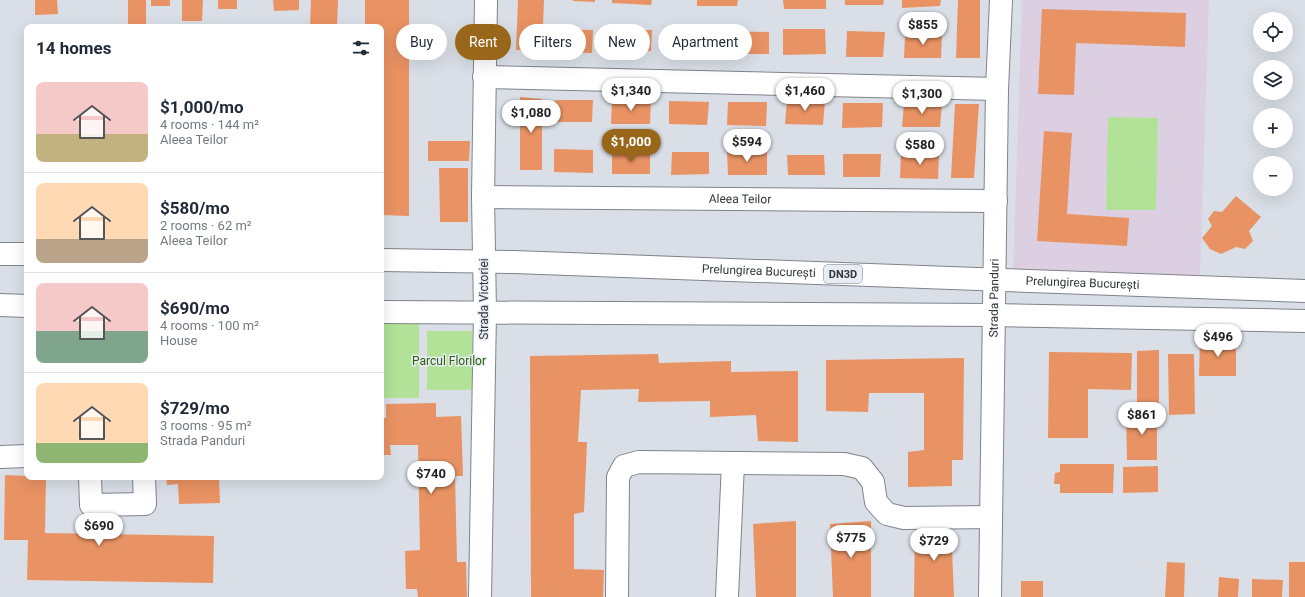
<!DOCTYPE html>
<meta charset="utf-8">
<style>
:root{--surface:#fff;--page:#f2f2f3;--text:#1f2937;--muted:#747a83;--line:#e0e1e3;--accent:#986719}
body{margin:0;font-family:Roboto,sans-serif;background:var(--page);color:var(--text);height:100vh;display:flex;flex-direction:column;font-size:15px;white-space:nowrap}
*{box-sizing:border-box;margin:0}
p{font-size:13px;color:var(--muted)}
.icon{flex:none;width:22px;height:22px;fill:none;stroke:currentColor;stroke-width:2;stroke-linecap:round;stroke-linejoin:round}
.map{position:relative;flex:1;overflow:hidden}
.drawer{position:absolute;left:24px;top:24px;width:360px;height:456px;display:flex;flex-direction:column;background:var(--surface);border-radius:8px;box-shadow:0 4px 16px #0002}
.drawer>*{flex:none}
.guide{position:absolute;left:396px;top:24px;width:380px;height:36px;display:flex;gap:8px}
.buttons{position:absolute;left:1253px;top:12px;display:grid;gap:8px}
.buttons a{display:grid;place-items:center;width:40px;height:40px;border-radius:50%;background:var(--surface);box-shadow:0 4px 16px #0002;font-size:20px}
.price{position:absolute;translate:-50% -34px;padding:0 9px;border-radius:14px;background:#fff;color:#222;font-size:13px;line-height:26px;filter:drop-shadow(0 1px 2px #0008)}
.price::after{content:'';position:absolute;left:50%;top:24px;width:12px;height:9px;margin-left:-6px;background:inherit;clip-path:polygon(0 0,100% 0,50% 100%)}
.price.current{background:var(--accent);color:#fff}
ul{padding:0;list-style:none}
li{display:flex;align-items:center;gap:12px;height:100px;padding:0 12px}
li+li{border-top:1px solid var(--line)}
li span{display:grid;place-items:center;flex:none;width:112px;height:80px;border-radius:8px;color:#555}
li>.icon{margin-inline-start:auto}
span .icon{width:48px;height:48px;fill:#fffc;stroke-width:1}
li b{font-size:17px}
h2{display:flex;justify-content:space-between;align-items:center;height:48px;padding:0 12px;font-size:17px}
.tag{padding:0 14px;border-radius:18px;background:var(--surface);box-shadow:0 4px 16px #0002;font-size:14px;line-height:36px}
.tag.current{background:var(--accent);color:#fff}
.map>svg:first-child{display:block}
.education{fill:#ddcfe2}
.green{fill:#b1e297}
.building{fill:#e99263}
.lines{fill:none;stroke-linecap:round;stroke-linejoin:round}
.minor-casing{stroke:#7f848b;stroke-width:24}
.major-casing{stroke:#7f848b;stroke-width:24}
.minor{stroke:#fff;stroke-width:22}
.major{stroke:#fff;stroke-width:22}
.labels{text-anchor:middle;stroke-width:3;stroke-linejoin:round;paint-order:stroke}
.shield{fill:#e7ecf5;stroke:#696c71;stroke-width:1}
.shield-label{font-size:11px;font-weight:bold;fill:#333538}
.street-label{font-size:12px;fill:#333538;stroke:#e7ecf5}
.park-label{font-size:12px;fill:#2e5d05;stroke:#e7ecf5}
</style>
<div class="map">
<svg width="1305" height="597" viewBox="0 0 1305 597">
<rect width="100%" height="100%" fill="#dadfe7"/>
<path class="education" d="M 1022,0 L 1209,0 L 1200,279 L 1013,273 Z"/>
<path class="green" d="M 1108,117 L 1158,118 L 1156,210 L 1106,210 Z
M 381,320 L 419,320 L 419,398 L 381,398 Z
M 427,331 L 472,331 L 472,390 L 427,390 Z"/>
<path class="building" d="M 35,0 L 57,0 L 58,14 L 35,15 Z
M 128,0 L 146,0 L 146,27 L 128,27 Z
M 151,0 L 170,0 L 170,6 L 151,6 Z
M 182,0 L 203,0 L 202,21 L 182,21 Z
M 218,0 L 237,0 L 237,9 L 218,9 Z
M 273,0 L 299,0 L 299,10 L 274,11 Z
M 311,0 L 338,0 L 337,27 L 310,27 Z
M 365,0 L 409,0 L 409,216 L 381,215 L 381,27 L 365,27 Z
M 518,0 L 544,0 L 542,50 L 516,50 Z
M 573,0 L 595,0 L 595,2 L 573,1 Z
M 612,0 L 652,0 L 651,5 L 612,3 Z
M 697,0 L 738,0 L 737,6 L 697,6 Z
M 783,0 L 826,0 L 826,9 L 784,9 Z
M 845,0 L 884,0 L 883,5 L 845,5 Z
M 902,0 L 941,0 L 940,6 L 902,8 Z
M 958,0 L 980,0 L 980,58 L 956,58 Z
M 1042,9 L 1186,13 L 1185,47 L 1076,43 L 1074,95 L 1038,94 Z
M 554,29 L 593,30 L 592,53 L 554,52 Z
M 783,29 L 825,29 L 826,54 L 783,55 Z
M 611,30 L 652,30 L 651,51 L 611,51 Z
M 725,31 L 769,32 L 769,54 L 726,54 Z
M 847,31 L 885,32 L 883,57 L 846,57 Z
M 709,32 L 709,54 L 671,56 L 669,33 Z
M 905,35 L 942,35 L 941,58 L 904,58 Z
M 520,97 L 542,99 L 542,170 L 520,170 Z
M 612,99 L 651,100 L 650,124 L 611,124 Z
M 555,100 L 593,100 L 592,122 L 554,122 Z
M 787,100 L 825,101 L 823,125 L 785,124 Z
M 669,101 L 709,102 L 707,125 L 669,124 Z
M 728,102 L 767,102 L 766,126 L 727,125 Z
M 843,103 L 883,103 L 882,127 L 842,128 Z
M 904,103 L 942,104 L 940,127 L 902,127 Z
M 955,104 L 979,104 L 974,178 L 951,178 Z
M 1044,131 L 1072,133 L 1067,214 L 1129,218 L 1127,246 L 1037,241 Z
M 428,141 L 470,141 L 469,161 L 428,161 Z
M 554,149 L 593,150 L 593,173 L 554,172 Z
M 727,151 L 767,152 L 767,175 L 728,175 Z
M 612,152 L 650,152 L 650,174 L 612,174 Z
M 672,152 L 709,152 L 709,174 L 671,175 Z
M 843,154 L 881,154 L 880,177 L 843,177 Z
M 901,154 L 939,154 L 938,179 L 900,178 Z
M 787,155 L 824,155 L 825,175 L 788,175 Z
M 439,168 L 468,168 L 468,222 L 440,222 Z
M 1236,196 L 1261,217 L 1249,231 L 1253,241 L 1245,249 L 1236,247 L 1221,254 L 1210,249 L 1202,238 L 1212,226 L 1208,219 L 1214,211 L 1222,212 Z
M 1200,340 L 1236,341 L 1236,376 L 1199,376 Z
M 1159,350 L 1159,405 L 1137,405 L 1137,351 Z
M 1049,352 L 1132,353 L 1131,390 L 1088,389 L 1088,438 L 1048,438 Z
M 658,354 L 659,363 L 731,361 L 731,372 L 798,371 L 798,442 L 758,441 L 756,415 L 710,417 L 710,401 L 638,402 L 639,389 L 581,390 L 578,442 L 587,442 L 584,512 L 574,514 L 574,569 L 604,570 L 603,597 L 531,597 L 530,356 Z
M 1168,354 L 1194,354 L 1195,414 L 1169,415 Z
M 964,358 L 963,460 L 952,460 L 952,486 L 908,487 L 908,452 L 924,450 L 924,393 L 869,393 L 868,412 L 826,411 L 826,360 Z
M 436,403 L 436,417 L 461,416 L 463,476 L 455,476 L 457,562 L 466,562 L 467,597 L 418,597 L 417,589 L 406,589 L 405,551 L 420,550 L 418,445 L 390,445 L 391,455 L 381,455 L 381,418 L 386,418 L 386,404 Z
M 1126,412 L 1157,412 L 1157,460 L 1127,460 Z
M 1060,464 L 1114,464 L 1113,493 L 1060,493 L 1060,484 L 1054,484 L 1055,473 L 1060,472 Z
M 1158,466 L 1158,492 L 1123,493 L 1123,467 Z
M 5,475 L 46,477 L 45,533 L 214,536 L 213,583 L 27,580 L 28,540 L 4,540 Z
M 166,477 L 219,477 L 220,503 L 179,504 L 178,484 L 167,485 Z
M 796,521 L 796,597 L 756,597 L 753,524 Z
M 871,521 L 871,597 L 833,597 L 830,524 Z
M 915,525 L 951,525 L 954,597 L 914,597 Z
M 1167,562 L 1185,563 L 1184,597 L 1165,597 Z
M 1289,562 L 1305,562 L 1305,597 L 1289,597 Z
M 1219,577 L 1239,579 L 1238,597 L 1218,597 Z
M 1252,579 L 1283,580 L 1282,597 L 1252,597 Z
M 1021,581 L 1043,581 L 1043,597 L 1021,597 Z"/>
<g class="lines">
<g class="minor-casing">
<g id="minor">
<path d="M 484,77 L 997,89"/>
<path id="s1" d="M 483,197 L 996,201"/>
<path d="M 0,457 L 27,456"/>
<path d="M 90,477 L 91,505 L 145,504 L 144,477"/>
<path d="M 480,597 L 485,312 L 483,197 L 486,0"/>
<path d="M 617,597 L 618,477 L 624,466 L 639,462 L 844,464 L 862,468 L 873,482 L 876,502 L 887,514 L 904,518 L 991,517"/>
<path d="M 727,597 L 733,463"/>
<path id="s2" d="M 990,597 L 997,89 L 1001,0"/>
</g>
</g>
<g class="major-casing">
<g id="major">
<path d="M 0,254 L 27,254"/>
<path id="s3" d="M 381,260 L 514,262 L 1305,291"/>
<path d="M 0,305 L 27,306"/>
<path d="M 381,312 L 994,315 L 1305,321"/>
</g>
</g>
<use href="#minor" class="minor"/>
<use href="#major" class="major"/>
</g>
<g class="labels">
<rect class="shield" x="824" y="265" width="38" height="18" rx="3"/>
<g class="shield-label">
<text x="843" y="278">DN3D</text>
</g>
<g class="street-label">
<text dy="4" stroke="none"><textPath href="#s1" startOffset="257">Aleea Teilor</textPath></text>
<text dy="4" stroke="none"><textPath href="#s3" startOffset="378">Prelungirea București</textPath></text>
<text dy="4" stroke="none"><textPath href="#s3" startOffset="702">Prelungirea București</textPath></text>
<text dy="4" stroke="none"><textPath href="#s2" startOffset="299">Strada Panduri</textPath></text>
<text transform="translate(484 299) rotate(-90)" y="4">Strada Victoriei</text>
</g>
<g class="park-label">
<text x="449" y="365">Parcul Florilor</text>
</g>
</g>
</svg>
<div class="buttons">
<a><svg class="icon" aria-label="locate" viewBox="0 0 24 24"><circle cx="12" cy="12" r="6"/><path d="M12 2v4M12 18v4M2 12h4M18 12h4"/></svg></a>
<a><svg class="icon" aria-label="layers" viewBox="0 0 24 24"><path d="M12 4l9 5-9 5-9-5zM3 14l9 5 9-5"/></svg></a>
<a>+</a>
<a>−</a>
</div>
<b class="price" style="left:923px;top:46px">$855</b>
<b class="price" style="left:631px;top:112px">$1,340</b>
<b class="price" style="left:805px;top:112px">$1,460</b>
<b class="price" style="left:922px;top:115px">$1,300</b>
<b class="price" style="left:531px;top:134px">$1,080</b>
<b class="price current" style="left:631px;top:163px">$1,000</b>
<b class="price" style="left:747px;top:163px">$594</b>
<b class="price" style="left:920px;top:166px">$580</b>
<b class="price" style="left:1218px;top:358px">$496</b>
<b class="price" style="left:1142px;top:436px">$861</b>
<b class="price" style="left:431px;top:495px">$740</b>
<b class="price" style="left:99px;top:547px">$690</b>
<b class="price" style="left:851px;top:559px">$775</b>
<b class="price" style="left:934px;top:562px">$729</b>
<div class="guide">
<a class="tag">Buy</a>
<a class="tag current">Rent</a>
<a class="tag">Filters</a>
<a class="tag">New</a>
<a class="tag">Apartment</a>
</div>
<section class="drawer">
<h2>14 homes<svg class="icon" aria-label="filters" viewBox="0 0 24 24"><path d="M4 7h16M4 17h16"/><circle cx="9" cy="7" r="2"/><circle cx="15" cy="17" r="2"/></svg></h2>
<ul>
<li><span style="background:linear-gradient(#f6c9c9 65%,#c2b280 0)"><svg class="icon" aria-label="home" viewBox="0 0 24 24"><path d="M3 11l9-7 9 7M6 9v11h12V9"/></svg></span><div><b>$1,000/mo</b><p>4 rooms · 144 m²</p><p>Aleea Teilor</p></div></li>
<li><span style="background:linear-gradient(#ffd9b3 70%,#b9a48a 0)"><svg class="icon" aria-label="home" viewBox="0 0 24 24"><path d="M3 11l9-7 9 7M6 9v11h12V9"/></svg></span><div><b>$580/mo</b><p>2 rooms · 62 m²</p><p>Aleea Teilor</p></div></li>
<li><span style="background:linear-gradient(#f6c9c9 60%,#7fa58c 0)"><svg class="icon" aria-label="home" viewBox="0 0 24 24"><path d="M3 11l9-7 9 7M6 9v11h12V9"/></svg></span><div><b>$690/mo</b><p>4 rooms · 100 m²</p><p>House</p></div></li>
<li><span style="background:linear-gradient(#ffd9b3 75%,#8fb573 0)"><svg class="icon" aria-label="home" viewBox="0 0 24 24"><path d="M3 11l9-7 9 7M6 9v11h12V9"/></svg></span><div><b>$729/mo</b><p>3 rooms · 95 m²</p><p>Strada Panduri</p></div></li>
</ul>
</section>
</div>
